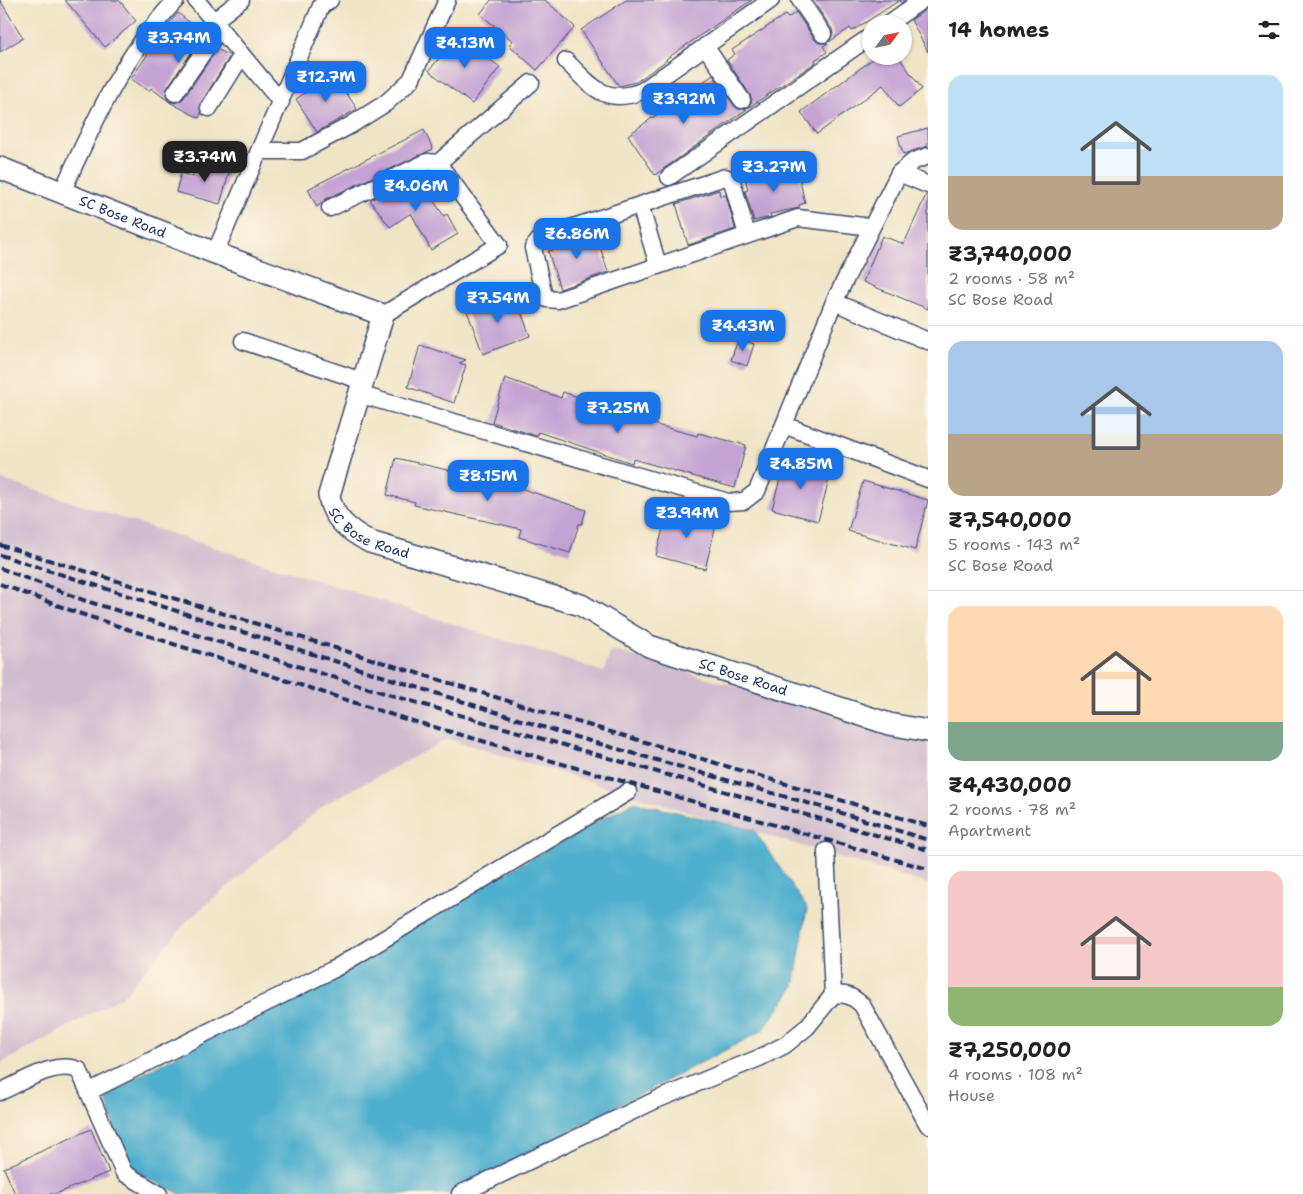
<!DOCTYPE html>
<meta charset="utf-8">
<style>
:root{--surface:#fff;--page:#f2f2f2;--text:#222;--muted:#767676;--line:#e0e0e0;--accent:#1a73e8}
body{margin:0;font-family:"Shantell Sans",sans-serif;background:var(--page);color:var(--text);height:100vh;display:flex;flex-direction:column;font-size:19px;white-space:nowrap}
*{box-sizing:border-box;margin:0}
p{font-size:16px;color:var(--muted)}
.icon{flex:none;width:28px;height:28px;fill:none;stroke:currentColor;stroke-width:2;stroke-linecap:round;stroke-linejoin:round}
.map{position:relative;flex:1;overflow:hidden}
.sheet{display:flex;flex-direction:column;background:var(--surface);width:375px}
.sheet>*{flex:none}
.needle{width:32px;rotate:57deg}
.controls{position:absolute;left:862px;top:15px;display:grid;gap:10px}
.controls a{display:grid;place-items:center;width:50px;height:50px;border-radius:50%;background:var(--surface);box-shadow:0 1px 4px #0004;font-size:25px}
.price{position:absolute;translate:-50% -42px;padding:0 11px;border-radius:10px;background:var(--accent);color:#fff;font-size:16px;line-height:32px;filter:drop-shadow(0 1px 2px #0008)}
.price::after{content:'';position:absolute;left:50%;top:30px;width:15px;height:11px;margin-left:-8px;background:inherit;clip-path:polygon(0 0,100% 0,50% 100%)}
.price.on{background:#222;color:#fff}
ul{padding:0;list-style:none}
li{display:grid;align-content:center;gap:10px;height:265px;padding:0 20px}
li+li{border-top:1px solid var(--line)}
li span{display:grid;place-items:center;height:155px;border-radius:15px;color:#555}
li>.icon{margin-inline-start:auto}
span .icon{width:90px;height:90px;fill:#fffc;stroke-width:1}
li b{font-size:21px}
h2{display:flex;justify-content:space-between;align-items:center;height:60px;padding:0 20px;font-size:21px}
main{display:flex;flex:1;min-height:0}
.map>svg:first-child{display:block}
.industrial{fill:#cfbdcf}
.water{fill:#4eaecd;stroke:#346e96}
.building{fill:#c4a2d4}
.lines{fill:none;stroke-linecap:round;stroke-linejoin:round}
.minor-casing{stroke:#3b4a6e;stroke-width:19}
.tertiary-casing{stroke:#3b4a6e;stroke-width:24}
.minor{stroke:#fff;stroke-width:16}
.tertiary{stroke:#fff;stroke-width:21}
.rail{stroke:#1b2f5e;stroke-width:4;stroke-dasharray:8 4;stroke-linecap:butt}
.labels{text-anchor:middle;stroke-width:5;stroke-linejoin:round;paint-order:stroke}
.street-label{font-size:14px;fill:#1b2f5e;stroke:#fcf5e5}
</style>
<main>
<div class="map">
<svg width="928" height="1194" viewBox="0 0 928 1194">
<rect width="100%" height="100%" fill="#fcf5e5"/>
<filter id="ink" filterUnits="userSpaceOnUse"><feTurbulence type="fractalNoise" baseFrequency=".02" numOctaves="2"/><feDisplacementMap in="SourceGraphic" scale="10" xChannelSelector="R" yChannelSelector="G"/><feConvolveMatrix kernelMatrix="1 2 1 2 8 2 1 2 1" color-interpolation-filters="sRGB"/></filter>
<filter id="wash" filterUnits="userSpaceOnUse"><feTurbulence type="fractalNoise" baseFrequency=".0096" numOctaves="4" result="noise"/><feDisplacementMap in="SourceGraphic" scale="20" xChannelSelector="R" yChannelSelector="G"/><feGaussianBlur stdDeviation="1.12" result="paint"/><feColorMatrix in="noise" values="0 0 0 0 0 0 0 0 0 0 0 0 0 0 0 0 0 1.4 0 .05"/><feComposite in="paint" operator="in"/></filter>
<g filter="url(#wash)">
<rect width="100%" height="100%" fill="#f0e4c6"/>
<path class="industrial" d="M 0,479 L 604,672 L 611,650 L 904,735 L 928,735 L 928,884 L 448,739 L 327,803 L 189,919 L 122,997 L 0,1064 Z"/>
<path class="water" d="M 633,802 L 754,830 L 807,908 L 794,987 L 762,1031 L 448,1194 L 180,1194 L 126,1167 L 105,1095 Z"/>
<g id="blocks">
<path class="building" d="M 0,0 L 23,38 L 0,52 Z
M 65,0 L 119,0 L 136,21 L 105,47 Z
M 491,0 L 545,0 L 575,27 L 537,70 L 509,45 L 513,41 L 480,14 Z
M 626,0 L 752,0 L 666,59 L 667,60 L 636,82 L 619,86 L 581,30 Z
M 814,0 L 905,0 L 901,3 L 900,0 L 852,31 L 850,28 L 829,42 L 833,34 L 832,29 L 813,1 Z
M 928,8 L 928,52 L 911,20 Z
M 796,12 L 815,40 L 819,43 L 828,43 L 823,46 L 827,52 L 815,60 L 816,62 L 748,108 L 752,100 L 750,95 L 727,60 L 735,54 L 732,50 L 785,15 L 788,18 Z
M 178,13 L 204,34 L 167,88 L 166,97 L 169,101 L 175,103 L 183,99 L 217,49 L 230,56 L 201,103 L 201,114 L 199,118 L 171,103 L 151,88 L 149,91 L 131,79 L 166,27 Z
M 457,35 L 500,67 L 472,104 L 429,71 Z
M 877,56 L 898,56 L 922,89 L 899,107 L 883,85 L 817,134 L 801,112 Z
M 334,74 L 357,109 L 317,132 L 296,99 Z
M 713,75 L 734,106 L 738,109 L 747,109 L 655,175 L 628,135 Z
M 928,128 L 928,146 L 903,154 L 898,136 Z
M 424,130 L 433,149 L 326,199 L 317,207 L 308,189 Z
M 197,161 L 230,170 L 220,204 L 176,192 L 181,173 L 193,177 Z
M 790,167 L 790,169 L 797,168 L 805,203 L 799,205 L 799,208 L 770,214 L 771,217 L 754,221 L 745,191 L 748,190 L 745,177 Z
M 418,178 L 444,216 L 447,214 L 458,234 L 431,250 L 411,213 L 390,227 L 370,200 Z
M 719,190 L 720,196 L 726,195 L 735,229 L 688,245 L 676,204 Z
M 926,195 L 928,195 L 928,309 L 863,282 L 882,236 L 904,244 Z
M 591,232 L 593,238 L 597,237 L 608,272 L 560,289 L 548,251 L 553,250 L 551,245 Z
M 512,294 L 514,302 L 517,301 L 530,336 L 483,354 L 467,311 Z
M 738,339 L 754,344 L 747,366 L 731,360 Z
M 420,345 L 466,360 L 459,363 L 466,365 L 454,403 L 408,387 Z
M 505,378 L 561,398 L 563,392 L 635,416 L 636,414 L 654,419 L 653,424 L 697,436 L 698,433 L 746,445 L 735,488 L 633,459 L 632,463 L 538,432 L 537,436 L 492,422 Z
M 396,458 L 456,472 L 457,467 L 472,471 L 472,473 L 509,481 L 508,484 L 586,510 L 582,524 L 579,524 L 570,553 L 519,537 L 521,529 L 414,505 L 415,502 L 387,495 Z
M 785,459 L 831,472 L 818,521 L 772,509 Z
M 863,481 L 928,500 L 915,550 L 848,531 Z
M 668,508 L 717,521 L 705,569 L 656,556 Z
M 91,1129 L 109,1172 L 56,1194 L 15,1194 L 4,1168 Z"/>
</g>
</g>
<g filter="url(#ink)">
<use href="#blocks" fill-opacity="0" stroke="#3b4a6e" stroke-width="1"/>
<g class="lines">
<g class="minor-casing">
<path id="minor" d="M 196,0 L 281,102
M 800,0 L 823,34
M 214,21 L 241,0
M 888,24 L 922,0
M 705,46 L 742,100
M 566,61 C 591,85 604,106 642,91 L 771,0
M 175,93 L 220,28
M 209,108 L 242,55
M 259,151 L 321,6 L 330,0
M 899,173 L 928,185
M 669,177 L 871,36
M 62,192 C 93,124 123,55 176,0
M 640,205 L 658,265
M 330,208 L 427,162 L 438,163 L 531,83
M 747,235 L 732,181 L 725,177 L 549,235 L 540,239 L 533,248 L 543,292 L 547,299 L 558,300 L 798,218 L 871,227
M 215,253 L 259,151 L 302,151 L 351,125 L 386,103 L 411,80 L 447,0
M 834,302 L 899,173 L 914,161 L 928,156
M 383,315 L 499,245 L 438,163
M 243,341 L 362,381
M 358,394 L 728,502 L 744,501 L 757,491 L 834,302 L 928,341
M 784,425 L 928,479
M 826,851 L 833,995
M 90,1091 L 334,969 L 628,792
M 0,1092 C 23,1082 54,1060 79,1070 L 124,1173 L 159,1194
M 460,1194 L 656,1100 L 759,1058 L 785,1045 L 807,1027 L 833,995 C 846,993 852,996 862,1005 L 928,1125"/>
</g>
<g class="tertiary-casing">
<g id="tertiary">
<path id="s1" d="M 0,168 L 215,253 L 383,315 L 329,495 C 332,519 350,531 370,542 L 581,605 L 649,646 L 889,724 L 928,731"/>
</g>
</g>
<use href="#minor" class="minor"/>
<use href="#tertiary" class="tertiary"/>
<path class="rail" d="M 0,545 L 544,712 L 928,826
M 0,555 L 565,734 L 832,810 L 928,840
M 0,568 L 83,600 L 404,699 L 928,850
M 0,584 L 78,613 L 399,717 L 928,869"/>
</g>
</g>
<g class="labels">
<g class="street-label">
<text dy="5" stroke="none"><textPath href="#s1" startOffset="132">SC Bose Road</textPath></text>
<text dy="5" stroke="none"><textPath href="#s1" startOffset="658">SC Bose Road</textPath></text>
<text dy="5" stroke="none"><textPath href="#s1" startOffset="1062">SC Bose Road</textPath></text>
</g>
</g>
</svg>
<div class="controls">
<a><svg class="needle" viewBox="-14 -14 28 28"><path d="M0-13l5 13h-10z" fill="#e53935"/><path d="M0 13l5-13h-10z" fill="#767676"/></svg></a>
</div>
<b class="price" style="left:179px;top:64px">₹3.74M</b>
<b class="price" style="left:465px;top:69px">₹4.13M</b>
<b class="price" style="left:326px;top:103px">₹12.7M</b>
<b class="price" style="left:684px;top:125px">₹3.92M</b>
<b class="price on" style="left:205px;top:183px">₹3.74M</b>
<b class="price" style="left:774px;top:193px">₹3.27M</b>
<b class="price" style="left:416px;top:212px">₹4.06M</b>
<b class="price" style="left:577px;top:260px">₹6.86M</b>
<b class="price" style="left:498px;top:324px">₹7.54M</b>
<b class="price" style="left:743px;top:352px">₹4.43M</b>
<b class="price" style="left:618px;top:434px">₹7.25M</b>
<b class="price" style="left:801px;top:490px">₹4.85M</b>
<b class="price" style="left:488px;top:502px">₹8.15M</b>
<b class="price" style="left:687px;top:539px">₹3.94M</b>
</div>
<section class="sheet">
<h2>14 homes<svg class="icon" aria-label="filters" viewBox="0 0 24 24"><path d="M4 7h16M4 17h16"/><circle cx="9" cy="7" r="2"/><circle cx="15" cy="17" r="2"/></svg></h2>
<ul>
<li><span style="background:linear-gradient(#bfe0f5 65%,#b9a48a 0)"><svg class="icon" aria-label="home" viewBox="0 0 24 24"><path d="M3 11l9-7 9 7M6 9v11h12V9"/></svg></span><div><b>₹3,740,000</b><p>2 rooms · 58 m²</p><p>SC Bose Road</p></div></li>
<li><span style="background:linear-gradient(#a9c7e8 60%,#b9a48a 0)"><svg class="icon" aria-label="home" viewBox="0 0 24 24"><path d="M3 11l9-7 9 7M6 9v11h12V9"/></svg></span><div><b>₹7,540,000</b><p>5 rooms · 143 m²</p><p>SC Bose Road</p></div></li>
<li><span style="background:linear-gradient(#ffd9b3 75%,#7fa58c 0)"><svg class="icon" aria-label="home" viewBox="0 0 24 24"><path d="M3 11l9-7 9 7M6 9v11h12V9"/></svg></span><div><b>₹4,430,000</b><p>2 rooms · 78 m²</p><p>Apartment</p></div></li>
<li><span style="background:linear-gradient(#f6c9c9 75%,#8fb573 0)"><svg class="icon" aria-label="home" viewBox="0 0 24 24"><path d="M3 11l9-7 9 7M6 9v11h12V9"/></svg></span><div><b>₹7,250,000</b><p>4 rooms · 108 m²</p><p>House</p></div></li>
</ul>
</section>
</main>
